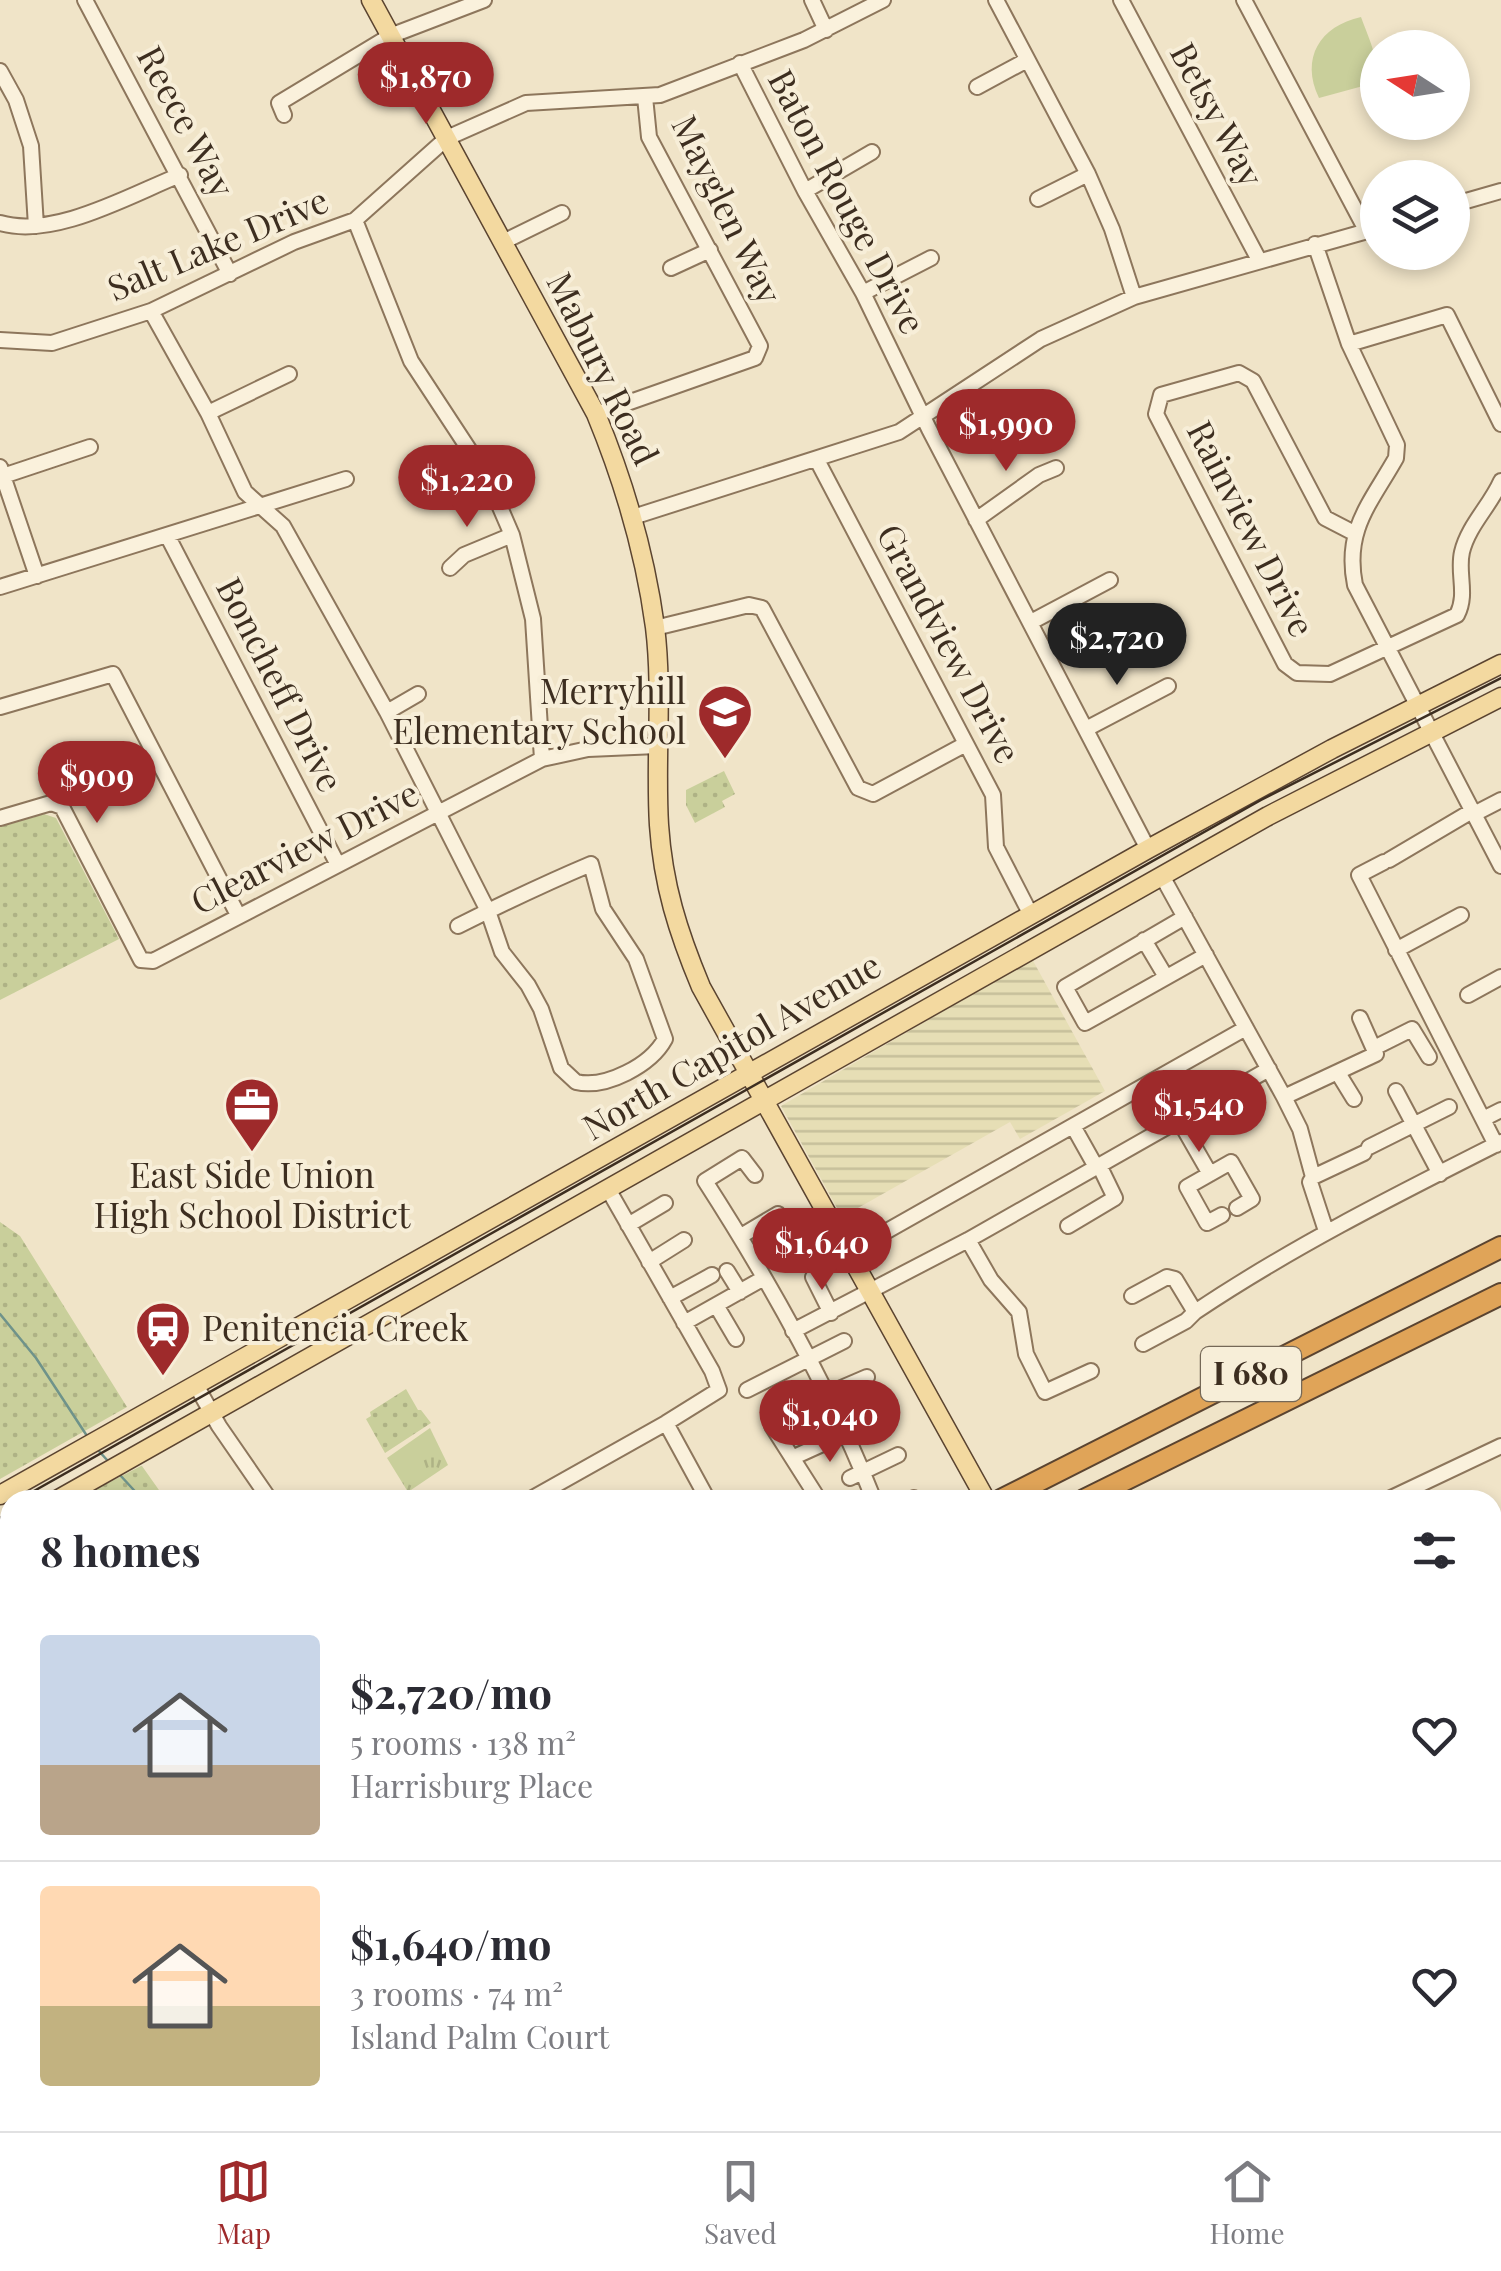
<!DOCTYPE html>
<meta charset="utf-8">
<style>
:root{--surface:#fff;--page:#f7f7f7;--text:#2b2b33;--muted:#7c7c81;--line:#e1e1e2;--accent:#9e2a2b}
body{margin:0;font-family:"Playfair Display",serif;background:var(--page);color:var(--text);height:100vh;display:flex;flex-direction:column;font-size:38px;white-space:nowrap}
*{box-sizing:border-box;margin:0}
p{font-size:32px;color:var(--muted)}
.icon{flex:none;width:55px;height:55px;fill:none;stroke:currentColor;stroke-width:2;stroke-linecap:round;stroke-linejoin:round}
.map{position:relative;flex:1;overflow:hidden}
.panel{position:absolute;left:0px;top:1490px;width:1502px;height:642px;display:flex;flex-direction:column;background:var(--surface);border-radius:30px 30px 0 0;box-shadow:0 5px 15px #0003}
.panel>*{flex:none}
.needle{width:65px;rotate:282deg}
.fabs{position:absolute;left:1360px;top:30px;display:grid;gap:20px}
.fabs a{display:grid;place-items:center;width:110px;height:110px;border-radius:50%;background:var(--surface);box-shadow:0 5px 15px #0003;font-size:50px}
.price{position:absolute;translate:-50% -85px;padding:0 22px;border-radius:35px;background:var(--accent);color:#fff;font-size:32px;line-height:65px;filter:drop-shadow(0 2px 5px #0008)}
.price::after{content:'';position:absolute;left:50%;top:60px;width:30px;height:22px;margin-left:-15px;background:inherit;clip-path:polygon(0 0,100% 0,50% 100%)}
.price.active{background:#222;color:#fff}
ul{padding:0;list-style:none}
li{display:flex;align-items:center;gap:30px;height:250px;padding:0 40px}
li+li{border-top:2px solid var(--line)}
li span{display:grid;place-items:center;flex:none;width:280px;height:200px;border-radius:10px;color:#555}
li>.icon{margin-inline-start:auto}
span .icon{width:120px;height:120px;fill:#fffc;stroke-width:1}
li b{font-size:42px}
h2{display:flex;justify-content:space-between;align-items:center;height:120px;padding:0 40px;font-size:42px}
.menu{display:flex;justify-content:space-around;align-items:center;height:140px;border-top:2px solid var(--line);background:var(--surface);font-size:28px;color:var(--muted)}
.menu a{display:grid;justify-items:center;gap:5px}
.menu .active{color:var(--accent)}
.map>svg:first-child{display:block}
.farmland{fill:url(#farmland-rules)}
.grass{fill:url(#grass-tufts)}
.park{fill:url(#park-dots)}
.garden{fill:#c9cf9b}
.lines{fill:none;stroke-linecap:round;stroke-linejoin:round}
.stream{stroke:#6f938a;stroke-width:2.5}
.minor-casing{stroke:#8d765c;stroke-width:18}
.major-casing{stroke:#5b4430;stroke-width:21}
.highway-casing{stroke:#5b4430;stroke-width:24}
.minor{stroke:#faf1dc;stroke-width:14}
.major{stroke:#f3d9a0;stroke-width:18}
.highway{stroke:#e0a458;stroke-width:20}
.tram{stroke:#3d2e20;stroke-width:2.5}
.labels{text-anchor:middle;stroke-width:8;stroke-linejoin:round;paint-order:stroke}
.shield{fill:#f7eed8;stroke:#756857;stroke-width:2.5}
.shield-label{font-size:32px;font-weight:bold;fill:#3d2e20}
.street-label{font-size:35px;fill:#3d2e20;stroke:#f7eed8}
.poi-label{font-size:35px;fill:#3d2e20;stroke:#f7eed8;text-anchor:end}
</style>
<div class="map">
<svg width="1501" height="2131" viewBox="0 0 1501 2131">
<defs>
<pattern id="farmland-rules" width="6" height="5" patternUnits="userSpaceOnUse" patternTransform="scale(2.5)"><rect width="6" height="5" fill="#e6deb5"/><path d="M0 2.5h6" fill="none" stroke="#c6bf9b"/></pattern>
<pattern id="grass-tufts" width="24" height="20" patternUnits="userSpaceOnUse" patternTransform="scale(2.5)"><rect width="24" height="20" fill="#c9cf9b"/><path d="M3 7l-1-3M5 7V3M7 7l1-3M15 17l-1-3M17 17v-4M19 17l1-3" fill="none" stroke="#aeb285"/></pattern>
<pattern id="park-dots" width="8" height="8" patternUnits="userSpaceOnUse" patternTransform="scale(2.5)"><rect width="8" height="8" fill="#c9cf9b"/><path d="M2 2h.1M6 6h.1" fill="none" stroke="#aeb285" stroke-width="1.8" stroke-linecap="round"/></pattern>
</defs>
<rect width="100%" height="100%" fill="#f0e4c8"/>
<path class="farmland" d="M 1032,959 L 1105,1091 L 1020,1139 L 1010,1122 L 842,1217 L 781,1106 Z"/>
<path class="grass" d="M 430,1428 L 448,1465 L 408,1492 L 387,1458 Z"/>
<path class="park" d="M 724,771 L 735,794 L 722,801 L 725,807 L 695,823 L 686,805 L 686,790 Z
M 44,814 L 56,818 L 119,939 L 0,1000 L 0,827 Z
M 0,1222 L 20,1236 L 127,1407 L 0,1479 Z
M 406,1389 L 418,1410 L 421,1410 L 431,1423 L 385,1453 L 366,1419 L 371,1416 L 370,1412 Z
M 142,1466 L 166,1500 L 75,1500 L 141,1466 Z
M 429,2123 L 576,2123 L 584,2131 L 433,2131 Z"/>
<path class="garden" d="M 1361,17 C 1368,37 1382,63 1374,83 L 1319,98 C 1300,58 1320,26 1361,17 Z"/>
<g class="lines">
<path class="stream" d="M 0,1314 L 36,1358 L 89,1439
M 97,1449 L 108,1461
M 120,1475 L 143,1500
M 522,2122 L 532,2131"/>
<g class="minor-casing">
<path id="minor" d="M 85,0 L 230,274
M 812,0 L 826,30
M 996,0 L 1088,174 L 1112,229 L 1134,297
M 1121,0 L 1259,260
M 1244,0 L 1366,230
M 740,63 L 805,191 L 863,293 L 929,429 L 1148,849
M 0,71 L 16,100 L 31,146 L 36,226
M 977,87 L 1027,60
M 284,115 L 279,103 L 390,36 L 484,0
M 805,191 L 872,152
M 1038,199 L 1088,174
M 1452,205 L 1501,191
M 355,220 L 411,361 L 487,477 L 512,535 L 533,619 L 542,759
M 0,223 C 54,239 130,195 180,175
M 503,242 L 562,213
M 1315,244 L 1349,344 L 1397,445 L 1396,458 C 1370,504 1344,530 1355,585 L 1501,866
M 671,268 L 710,250
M 863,293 L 931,258
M 151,311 L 208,413 L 245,492 L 283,526 L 387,712 L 488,911 L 502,952 L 528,985 L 541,1009 L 561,1068 L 576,1082 C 606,1089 651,1065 665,1039 L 636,959 L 603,909 L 591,864 C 546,883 502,904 458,926
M 0,340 L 52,343 L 151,311 L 294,242 L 355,220 L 447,138 L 526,103 L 660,95 L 804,40 L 883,0
M 1349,344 L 1447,315 L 1501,424
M 208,413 L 289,374
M 596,414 L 755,358 L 760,346 L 649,137 L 645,97
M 817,460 L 993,795 L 996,847 L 1031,915
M 0,467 L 37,576
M 3,476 L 90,447
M 633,517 L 899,432 L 1041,339 L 1134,297 L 1378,228
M 976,520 L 1039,475 L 1056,468
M 1354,533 L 1325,518 L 1253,381 L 1239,373 L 1161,395 L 1156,414 L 1285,664 L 1297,673 L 1330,674 L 1457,615 C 1468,594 1457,573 1462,552 C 1468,526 1490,506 1501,481
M 167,535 L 337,863
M 450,568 L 464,555 L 512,535
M 0,587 L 346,479
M 1031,622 L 1110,580
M 655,628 L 749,605 L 762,608 L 858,788 L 873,794 L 964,745
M 0,707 L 113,674 L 238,915
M 387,712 L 418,694
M 1086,729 L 1168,686
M 1474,814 L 1501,800
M 0,818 L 51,803 L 62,807 L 141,960 L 153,961 L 542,759 L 588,749 L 657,746
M 1389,860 L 1472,811
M 1384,862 L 1359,875 L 1496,1145
M 1162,876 L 1284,1097 L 1300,1129 L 1313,1177 L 1310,1182 L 1326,1231
M 1185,917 L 1065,987 L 1085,1023 L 1206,955
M 1144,940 L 1166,977
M 1396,950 L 1461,915
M 1468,995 L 1501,977
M 1374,1048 L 1412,1029 L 1429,1057
M 1338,1073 L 1354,1099
M 1396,1091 L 1440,1174
M 1284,1097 L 1376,1054 L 1360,1018
M 1483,1119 L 1501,1110
M 1179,1120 L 1210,1174
M 1073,1126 L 1096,1167
M 1369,1147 L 1449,1107
M 755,1175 L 742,1158 L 705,1181 C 770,1282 830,1389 874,1500
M 1313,1177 L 1364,1153
M 1222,1215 L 1207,1223 L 1187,1187 L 1231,1162 L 1252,1199 L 1237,1208
M 628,1225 L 665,1203
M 1068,1226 L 1115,1198 L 1099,1165
M 741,1236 L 778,1214 L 792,1238
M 968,1240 L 991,1280 L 1019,1312 L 1026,1354 L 1045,1392 L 1091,1371
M 848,1253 L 1246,1028
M 649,1262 L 684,1240
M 727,1271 L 740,1292
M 813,1277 L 831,1313
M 1132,1296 L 1167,1277 L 1175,1279 L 1195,1312 C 1292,1247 1396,1195 1501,1142
M 670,1298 L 712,1275
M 716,1305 L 736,1339
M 684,1323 L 762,1279
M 793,1331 L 968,1240 L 1269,1069
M 1143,1344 L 1186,1321 L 1195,1312
M 196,1385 L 219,1426 L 270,1500
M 747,1390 L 844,1341
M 795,1408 L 867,1377
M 666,1423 L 708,1500
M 772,1426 L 819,1500
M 794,1457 L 882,1417
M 850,1478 L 898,1455
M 529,1500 L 666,1423 L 719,1390 L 712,1371 L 608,1189
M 910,1500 L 914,1498
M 1387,1500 L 1501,1446
M 1492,1586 L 1501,1582
M 0,1605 L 10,1622
M 10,1723 L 3,1738 L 10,1756
M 1492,1729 L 1501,1726
M 1492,1866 L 1501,1862
M 268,2122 L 272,2131
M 381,2122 L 382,2131
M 579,2122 L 588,2131
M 776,2122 L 782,2126
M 878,2122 L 884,2131
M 989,2122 L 993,2131
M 1057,2122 L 1060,2131
M 1119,2122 L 1123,2131
M 661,2131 L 666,2122
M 727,2131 L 732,2122
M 1029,2131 L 1047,2122"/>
</g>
<g class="major-casing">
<path id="major" d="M 371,0 L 596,414 C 624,482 645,553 655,627 C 663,692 655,759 659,825 C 663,885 678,932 701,987 L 986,1500
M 0,1495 L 1148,849 L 1332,749 L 1501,664
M 57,1500 L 1268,816 L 1501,697
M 0,1532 L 10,1526
M 1492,2003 L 1501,2000
M 1492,2022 L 1501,2019
M 1342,2122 L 1346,2131
M 1270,2127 L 1298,2126 L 1317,2131
M 1223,2131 L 1241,2122"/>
</g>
<g class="highway-casing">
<path id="highway" d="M 1001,1500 L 1501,1247
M 1084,1500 L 1501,1294
M 0,1982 L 10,1976
M 0,2014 L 10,2008
M 0,2056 L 10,2051
M 0,2082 L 10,2076"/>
</g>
<use href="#minor" class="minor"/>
<use href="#major" class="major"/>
<use href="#highway" class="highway"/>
<path class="tram" d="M 18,1500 L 1261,800 L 1501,678
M 0,1518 L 10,1512"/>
</g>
<defs>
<g id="school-pin" transform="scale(2.875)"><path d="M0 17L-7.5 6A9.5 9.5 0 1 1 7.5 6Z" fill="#9e2a2b" stroke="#f7eed8"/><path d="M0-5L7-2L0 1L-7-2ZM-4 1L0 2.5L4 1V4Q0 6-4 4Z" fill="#fff"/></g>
<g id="office-pin" transform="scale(2.875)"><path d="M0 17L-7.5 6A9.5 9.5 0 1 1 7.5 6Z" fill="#9e2a2b" stroke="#f7eed8"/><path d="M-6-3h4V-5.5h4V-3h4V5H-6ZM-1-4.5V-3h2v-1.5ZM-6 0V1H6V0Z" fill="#fff"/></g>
<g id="station-pin" transform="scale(2.875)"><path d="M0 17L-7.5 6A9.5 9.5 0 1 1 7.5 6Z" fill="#9e2a2b" stroke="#f7eed8"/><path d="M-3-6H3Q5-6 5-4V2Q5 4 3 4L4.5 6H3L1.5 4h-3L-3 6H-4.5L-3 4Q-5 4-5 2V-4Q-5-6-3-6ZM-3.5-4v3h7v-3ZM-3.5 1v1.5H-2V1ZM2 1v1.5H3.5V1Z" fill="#fff"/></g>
</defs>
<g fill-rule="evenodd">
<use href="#school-pin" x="725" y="712"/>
<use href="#office-pin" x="252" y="1105"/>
<use href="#station-pin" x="163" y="1329"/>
</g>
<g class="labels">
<rect class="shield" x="1201" y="1347" width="100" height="54" rx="8"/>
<g class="shield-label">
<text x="1251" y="1385">I 680</text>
</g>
<g class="street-label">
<text transform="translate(1216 115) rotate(62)" y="12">Betsy Way</text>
<text transform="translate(185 122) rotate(62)" y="12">Reece Way</text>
<text transform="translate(846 202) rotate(62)" y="12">Baton Rouge Drive</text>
<text transform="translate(726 210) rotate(64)" y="12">Mayglen Way</text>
<text transform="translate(218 245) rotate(-23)" y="12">Salt Lake Drive</text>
<text transform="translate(602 369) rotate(64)" y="12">Mabury Road</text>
<text transform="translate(1250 529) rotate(63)" y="12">Rainview Drive</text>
<text transform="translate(948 644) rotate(62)" y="12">Grandview Drive</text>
<text transform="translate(279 685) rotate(63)" y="12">Boncheff Drive</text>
<text transform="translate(305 848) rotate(-27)" y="12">Clearview Drive</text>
<text transform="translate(732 1047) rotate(-30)" y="12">North Capitol Avenue</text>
</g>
<g class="poi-label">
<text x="686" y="704">Merryhill<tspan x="686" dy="40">Elementary School</tspan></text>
<text x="252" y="1188" text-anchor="middle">East Side Union<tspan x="252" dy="40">High School District</tspan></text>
<text x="202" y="1341" text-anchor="start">Penitencia Creek</text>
</g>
</g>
</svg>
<div class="fabs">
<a><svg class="needle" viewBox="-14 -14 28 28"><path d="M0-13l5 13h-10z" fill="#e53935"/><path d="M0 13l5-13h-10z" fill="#7c7c81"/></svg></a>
<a><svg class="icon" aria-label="layers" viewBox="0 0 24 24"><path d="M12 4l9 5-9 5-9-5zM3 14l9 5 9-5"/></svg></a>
</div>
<b class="price" style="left:426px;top:127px">$1,870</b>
<b class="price" style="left:1006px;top:474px">$1,990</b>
<b class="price" style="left:467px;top:530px">$1,220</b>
<b class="price active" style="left:1117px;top:688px">$2,720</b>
<b class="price" style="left:97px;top:826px">$909</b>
<b class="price" style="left:1199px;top:1155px">$1,540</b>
<b class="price" style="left:822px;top:1293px">$1,640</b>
<b class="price" style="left:830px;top:1465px">$1,040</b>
<section class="panel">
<h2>8 homes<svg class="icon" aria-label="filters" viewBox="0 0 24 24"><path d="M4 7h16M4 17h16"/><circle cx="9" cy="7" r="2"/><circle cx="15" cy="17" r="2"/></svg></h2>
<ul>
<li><span style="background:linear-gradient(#c9d6e8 65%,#b9a48a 0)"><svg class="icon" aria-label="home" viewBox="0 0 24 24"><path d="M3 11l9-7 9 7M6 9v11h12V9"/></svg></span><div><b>$2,720/mo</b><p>5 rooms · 138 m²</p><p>Harrisburg Place</p></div><svg class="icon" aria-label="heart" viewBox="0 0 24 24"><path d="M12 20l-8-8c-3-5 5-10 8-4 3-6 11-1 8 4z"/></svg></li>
<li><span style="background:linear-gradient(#ffd9b3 60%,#c2b280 0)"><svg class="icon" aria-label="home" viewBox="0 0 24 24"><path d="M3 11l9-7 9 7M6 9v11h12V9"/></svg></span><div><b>$1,640/mo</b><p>3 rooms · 74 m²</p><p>Island Palm Court</p></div><svg class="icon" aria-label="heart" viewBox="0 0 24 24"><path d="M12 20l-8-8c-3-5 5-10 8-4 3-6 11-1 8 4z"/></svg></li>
</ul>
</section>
</div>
<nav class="menu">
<a class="active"><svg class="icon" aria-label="map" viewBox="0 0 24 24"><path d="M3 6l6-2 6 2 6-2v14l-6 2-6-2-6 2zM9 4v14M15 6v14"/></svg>Map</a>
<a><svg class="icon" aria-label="saved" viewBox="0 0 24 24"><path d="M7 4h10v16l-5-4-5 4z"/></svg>Saved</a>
<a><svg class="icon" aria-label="home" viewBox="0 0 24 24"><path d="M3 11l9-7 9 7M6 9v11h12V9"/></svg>Home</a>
</nav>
